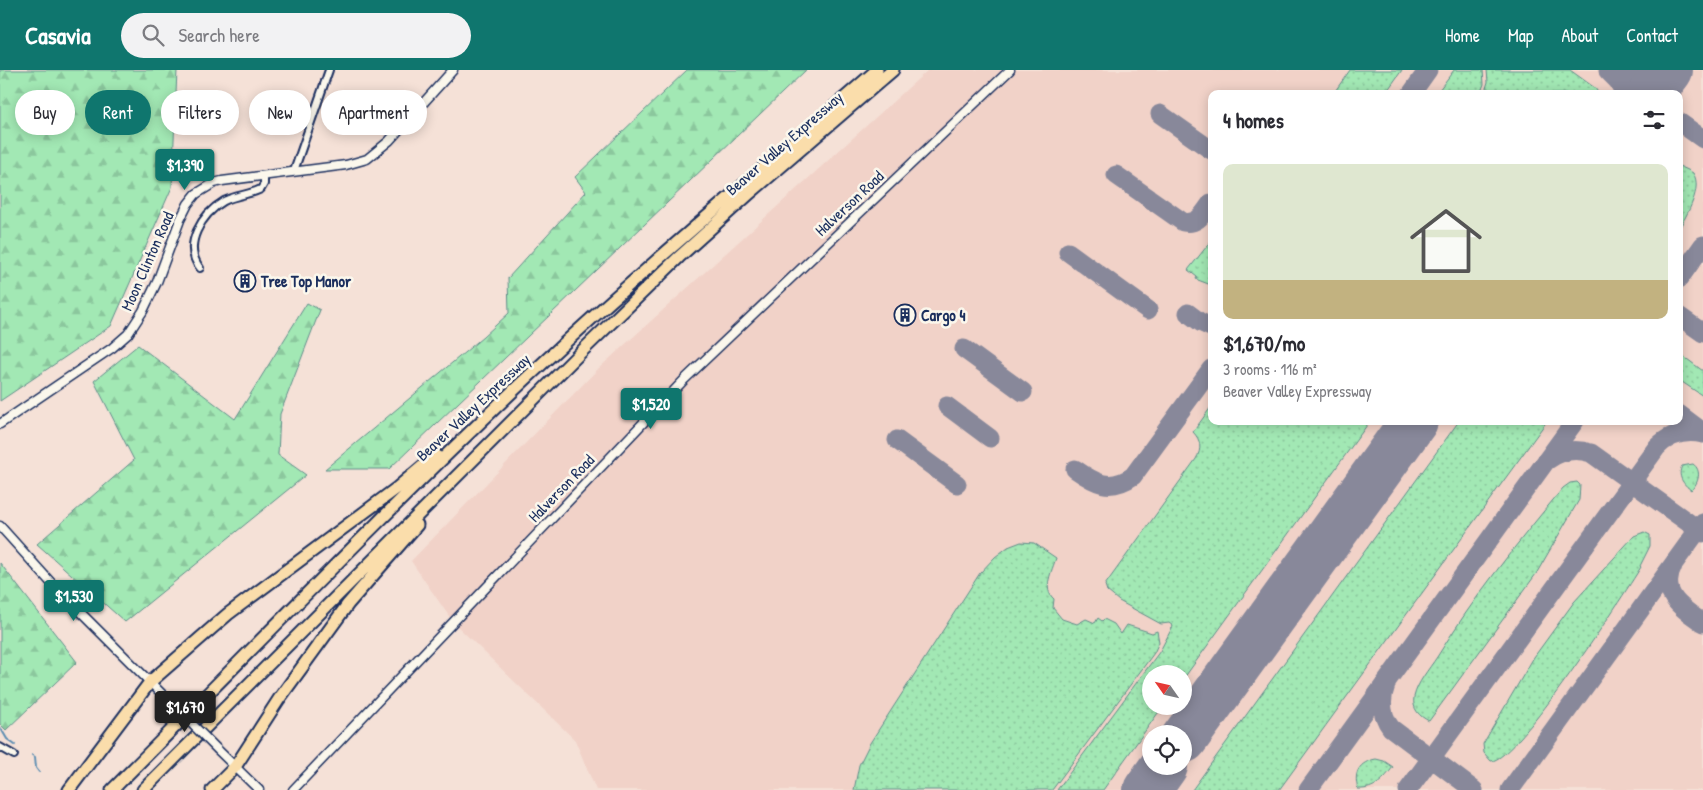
<!DOCTYPE html>
<meta charset="utf-8">
<style>
:root{--surface:#fff;--page:#f2f2f3;--text:#2b2b33;--muted:#7c7c81;--accent:#0f766e}
body{margin:0;font-family:"Patrick Hand",sans-serif;background:var(--page);color:var(--text);height:100vh;display:flex;flex-direction:column;font-size:19px;white-space:nowrap}
*{box-sizing:border-box;margin:0}
p{font-size:16px;color:var(--muted)}
.icon{flex:none;width:28px;height:28px;fill:none;stroke:currentColor;stroke-width:2;stroke-linecap:round;stroke-linejoin:round}
.map{position:relative;flex:1;overflow:hidden}
.details{position:absolute;left:1208px;top:20px;width:475px;height:335px;display:flex;flex-direction:column;background:var(--surface);border-radius:10px;box-shadow:0 2px 12px #0003}
.details>*{flex:none}
.guide{position:absolute;left:15px;top:20px;width:475px;height:45px;display:flex;gap:10px}
.needle{width:32px;rotate:304deg}
.fabs{position:absolute;left:1142px;top:595px;display:grid;gap:10px}
.fabs a{display:grid;place-items:center;width:50px;height:50px;border-radius:50%;background:var(--surface);box-shadow:0 2px 12px #0003;font-size:25px}
.price{position:absolute;translate:-50% -42px;padding:0 11px;border-radius:5px;background:var(--accent);color:#fff;font-size:16px;line-height:32px;filter:drop-shadow(0 1px 2px #0008)}
.price::after{content:'';position:absolute;left:50%;top:30px;width:15px;height:11px;margin-left:-8px;background:inherit;clip-path:polygon(0 0,100% 0,50% 100%)}
.price.active{background:#222;color:#fff}
ul{padding:0;list-style:none}
li{display:grid;align-content:center;gap:10px;height:265px;padding:0 15px}
li span{display:grid;place-items:center;height:155px;border-radius:10px;color:#555}
li>.icon{margin-inline-start:auto}
span .icon{width:90px;height:90px;fill:#fffc;stroke-width:1}
li b{font-size:21px}
h2{display:flex;justify-content:space-between;align-items:center;height:60px;padding:0 15px;font-size:21px}
.chip{padding:0 18px;border-radius:22px;background:var(--surface);box-shadow:0 2px 12px #0003;font-size:18px;line-height:45px}
.chip.active{background:var(--accent);color:#fff}
header{display:flex;align-items:center;gap:30px;box-sizing:border-box;height:70px;padding:0 25px;background:var(--accent);color:#fff}
header strong{font-size:24px}
nav{display:flex;gap:28px;margin-inline-start:auto;font-size:18px}
.search{width:350px;height:45px;background:var(--page);display:flex;align-items:center;gap:12px;box-sizing:border-box;padding:0 18px;border-radius:28px;color:var(--muted);font-size:19px}
.map>svg:first-child{display:block}
.built{fill:#f1d2c8;fill-rule:evenodd}
.grass{fill:url(#grass-dots);stroke:#5e8c89}
.forest{fill:url(#forest-firs);stroke:#5e8c89}
.lines{fill:none;stroke-linecap:round;stroke-linejoin:round}
.stream{stroke:#5c8db2;stroke-width:2}
.taxiway{stroke:#88889a;stroke-width:19}
.runway{stroke:#88889a;stroke-width:48}
.minor-casing{stroke:#1b2f5e;stroke-width:10}
.tertiary-casing{stroke:#1b2f5e;stroke-width:11}
.motorway-casing{stroke:#1b2f5e;stroke-width:15}
.minor{stroke:#fbf7ec;stroke-width:6}
.tertiary{stroke:#fbf7ec;stroke-width:8}
.motorway{stroke:#faddab;stroke-width:11}
.tertiary-bridge-casing{stroke:#1b2f5e;stroke-width:11;stroke-linecap:butt}
.tertiary-bridge{stroke:#fbf7ec;stroke-width:8}
.labels{text-anchor:middle;stroke-width:5;stroke-linejoin:round;paint-order:stroke}
.street-label{font-size:16px;fill:#1b2f5e;stroke:#fbf7ec}
.poi-label{font-size:16px;font-weight:bold;fill:#1b2f5e;stroke:#fbf7ec;text-anchor:start}
</style>
<header>
<strong>Casavia</strong>
<div class="search"><svg class="icon" aria-label="search" viewBox="0 0 24 24"><circle cx="10" cy="10" r="6"/><path d="M15 15l6 6"/></svg>Search here</div>
<nav><a>Home</a><a>Map</a><a>About</a><a>Contact</a></nav>
</header>
<div class="map">
<svg width="1703" height="720" viewBox="0 0 1703 720">
<defs>
<pattern id="grass-dots" width="8" height="8" patternUnits="userSpaceOnUse" patternTransform="scale(1.25)"><rect width="8" height="8" fill="#a2e8b4"/><path d="M2 2h.1M6 6h.1" fill="none" stroke="#8bc79d" stroke-width="1.8" stroke-linecap="round"/></pattern>
<pattern id="forest-firs" width="22" height="20" patternUnits="userSpaceOnUse" patternTransform="scale(1.25)"><rect width="22" height="20" fill="#a2e8b4"/><path d="M5 1l3.5 6h-7zM16 11l3.5 6h-7z" fill="#8bc79d"/></pattern>
</defs>
<rect width="100%" height="100%" fill="#f5e1d7"/>
<filter id="ink" filterUnits="userSpaceOnUse"><feTurbulence type="fractalNoise" baseFrequency=".02" numOctaves="2"/><feDisplacementMap in="SourceGraphic" scale="10" xChannelSelector="R" yChannelSelector="G"/><feConvolveMatrix kernelMatrix="1 2 1 2 8 2 1 2 1" color-interpolation-filters="sRGB"/></filter>
<g filter="url(#ink)">
<path class="built" d="M 928,0 L 1703,0 L 1703,720 L 596,720 L 575,670 L 453,552 L 411,491 L 598,299 ZM 1211,24 L 1679,24 L 1679,351 L 1211,351 ZM 1151,604 L 1184,604 L 1184,636 L 1151,636 ZM 1151,664 L 1184,664 L 1184,696 L 1151,696 Z"/>
<path class="grass" d="M 1350,0 L 1402,0 L 1385,24 L 1333,24 Z
M 1454,0 L 1483,0 L 1484,14 L 1480,24 L 1436,24 Z
M 1487,0 L 1570,0 L 1595,18 L 1599,24 L 1484,24 L 1488,12 Z
M 1679,96 C 1683,98 1689,100 1693,103 C 1703,118 1687,144 1679,159 Z
M 1211,171 L 1211,215 L 1198,210 L 1196,209 L 1197,207 L 1188,200 Z
M 1679,283 L 1703,301 L 1703,326 L 1679,310 Z
M 1211,337 L 1211,351 L 1370,351 L 1184,608 L 1184,604 L 1151,604 L 1151,636 L 1163,636 L 1103,720 L 1057,720 L 1160,581 L 1173,556 L 1169,553 L 1161,554 L 1119,531 L 1107,521 L 1105,515 L 1196,389 C 1202,379 1201,370 1193,362 Z
M 1459,351 L 1547,351 L 1279,720 L 1192,720 Z
M 1693,394 C 1702,400 1699,413 1691,420 C 1683,414 1677,406 1682,396 Z
M 1577,412 L 1580,415 L 1579,430 L 1536,504 L 1429,651 C 1419,646 1412,639 1414,627 C 1417,613 1429,599 1437,587 C 1474,527 1517,473 1563,418 L 1570,413 Z
M 1644,462 L 1650,465 L 1650,476 L 1640,496 L 1641,497 C 1623,526 1517,691 1491,691 L 1484,683 L 1483,674 L 1534,587 L 1574,532 L 1634,466 Z
M 1021,472 L 1034,473 L 1056,488 C 1052,501 1042,519 1054,529 L 1053,538 L 1062,549 L 1077,554 L 1086,549 L 1095,553 L 1098,548 L 1102,551 L 1104,549 L 1114,554 L 1121,564 L 1127,555 L 1152,563 L 1157,561 L 1159,572 L 1154,583 L 1052,720 L 854,720 L 859,695 L 870,673 L 980,503 L 995,487 L 1008,477 Z
M 1376,689 L 1384,691 L 1393,697 C 1384,709 1375,720 1358,719 C 1353,703 1359,692 1376,689 Z"/>
<path class="forest" d="M 0,0 L 177,0 L 172,117 L 111,256 L 0,331 Z
M 687,0 L 806,0 L 389,399 L 325,399 L 483,267 L 509,243 L 508,208 L 586,122 L 575,107 Z
M 307,233 L 320,240 L 280,344 L 278,385 L 306,405 L 125,552 L 37,474 L 134,390 L 94,311 L 138,275 L 235,349 Z
M 0,493 L 77,592 L 6,660 L 0,654 Z"/>
<g class="lines">
<path class="stream" d="M 0,657 L 7,669 L 15,675
M 32,685 L 35,687 L 36,698 L 39,702"/>
<path class="taxiway" d="M 1411,24 L 1428,0
M 1625,24 L 1618,11 L 1608,1 C 1627,12 1647,12 1665,0
M 1669,24 L 1669,14 L 1673,0
M 1160,44 L 1211,80
M 1679,52 L 1703,69
M 1116,105 L 1183,152 C 1198,155 1203,144 1211,133
M 1068,182 L 1148,240
M 1679,209 L 1703,175
M 1188,243 L 1200,252 L 1211,257
M 1679,246 L 1703,263
M 964,279 L 1023,322
M 947,336 L 990,368
M 1679,344 L 1703,362
M 897,370 L 957,414
M 1548,390 C 1561,380 1575,378 1591,383 L 1703,463
M 1075,399 C 1095,413 1110,422 1133,406 L 1211,299
M 1673,496 C 1658,524 1683,539 1703,553
M 1386,615 C 1380,631 1381,645 1391,658 L 1474,720
M 1308,720 L 1575,351
M 1408,720 L 1657,377 C 1670,364 1685,360 1703,364
M 1510,720 L 1703,453"/>
<path class="runway" d="M 1651,24 L 1669,0
M 1184,669 L 1414,351
M 1147,720 L 1164,696"/>
<g class="minor-casing">
<path id="minor" d="M 294,101 L 329,0
M 200,198 C 182,175 202,144 224,131 C 236,125 249,125 261,119 L 264,114 L 264,105
M 0,677 L 14,685"/>
</g>
<g class="tertiary-casing">
<path id="tertiary" d="M 0,354 L 112,278 L 128,264 L 143,241 L 157,212 L 180,150 L 188,134 L 196,124 L 214,113 L 222,111 L 346,95 L 367,89 L 389,71 L 453,0
M 0,456 L 54,516 L 169,631
M 218,680 L 259,720
M 293,720 L 685,309 L 1010,0"/>
</g>
<g class="motorway-casing">
<path id="motorway" d="M 69,720 L 150,612 L 228,544 L 397,418 L 436,385
M 112,720 C 245,587 376,451 513,321 C 630,210 755,106 877,0
M 143,720 L 581,282 L 679,187 L 749,124 L 893,0
M 212,720 L 235,697 L 279,629 L 348,534 L 417,455"/>
</g>
<use href="#minor" class="minor"/>
<use href="#tertiary" class="tertiary"/>
<use href="#motorway" class="motorway"/>
<g class="tertiary-bridge-casing">
<path id="tertiary-bridge" d="M 169,631 L 218,680"/>
</g>
<use href="#tertiary-bridge" class="tertiary-bridge"/>
</g>
</g>
<defs>
<g id="building-ring" transform="scale(1.125)"><circle r="9.5" fill="#fbf7ec" stroke="#1b2f5e" stroke-width="1.5"/><path d="M-4-6H4V6H1V3H-1V6H-4ZM-2.5-4.3h1.7v1.8h-1.7ZM.8-4.3h1.7v1.8H.8ZM-2.5-1h1.7V.8h-1.7ZM.8-1h1.7V.8H.8Z" fill="#1b2f5e"/></g>
</defs>
<g fill-rule="evenodd">
<use href="#building-ring" x="245" y="211"/>
<use href="#building-ring" x="905" y="245"/>
</g>
<g class="labels">
<g class="street-label">
<text transform="translate(784 73) rotate(-41)" y="6">Beaver Valley Expressway</text>
<text transform="translate(849 133) rotate(-43)" y="6">Halverson Road</text>
<text transform="translate(147 191) rotate(-66)" y="6">Moon Clinton Road</text>
<text transform="translate(473 337) rotate(-43)" y="6">Beaver Valley Expressway</text>
<text transform="translate(561 418) rotate(-46)" y="6">Halverson Road</text>
</g>
<g class="poi-label">
<text x="261" y="217">Tree Top Manor</text>
<text x="921" y="251">Cargo 4</text>
</g>
</g>
</svg>
<div class="fabs">
<a><svg class="needle" viewBox="-14 -14 28 28"><path d="M0-13l5 13h-10z" fill="#e53935"/><path d="M0 13l5-13h-10z" fill="#7c7c81"/></svg></a>
<a><svg class="icon" aria-label="locate" viewBox="0 0 24 24"><circle cx="12" cy="12" r="6"/><path d="M12 2v4M12 18v4M2 12h4M18 12h4"/></svg></a>
</div>
<b class="price" style="left:185px;top:121px">$1,390</b>
<b class="price" style="left:651px;top:360px">$1,520</b>
<b class="price" style="left:74px;top:552px">$1,530</b>
<b class="price active" style="left:185px;top:663px">$1,670</b>
<div class="guide">
<a class="chip">Buy</a>
<a class="chip active">Rent</a>
<a class="chip">Filters</a>
<a class="chip">New</a>
<a class="chip">Apartment</a>
</div>
<section class="details">
<h2>4 homes<svg class="icon" aria-label="filters" viewBox="0 0 24 24"><path d="M4 7h16M4 17h16"/><circle cx="9" cy="7" r="2"/><circle cx="15" cy="17" r="2"/></svg></h2>
<ul>
<li><span style="background:linear-gradient(#dfe7d0 75%,#c2b280 0)"><svg class="icon" aria-label="home" viewBox="0 0 24 24"><path d="M3 11l9-7 9 7M6 9v11h12V9"/></svg></span><div><b>$1,670/mo</b><p>3 rooms · 116 m²</p><p>Beaver Valley Expressway</p></div></li>
</ul>
</section>
</div>
